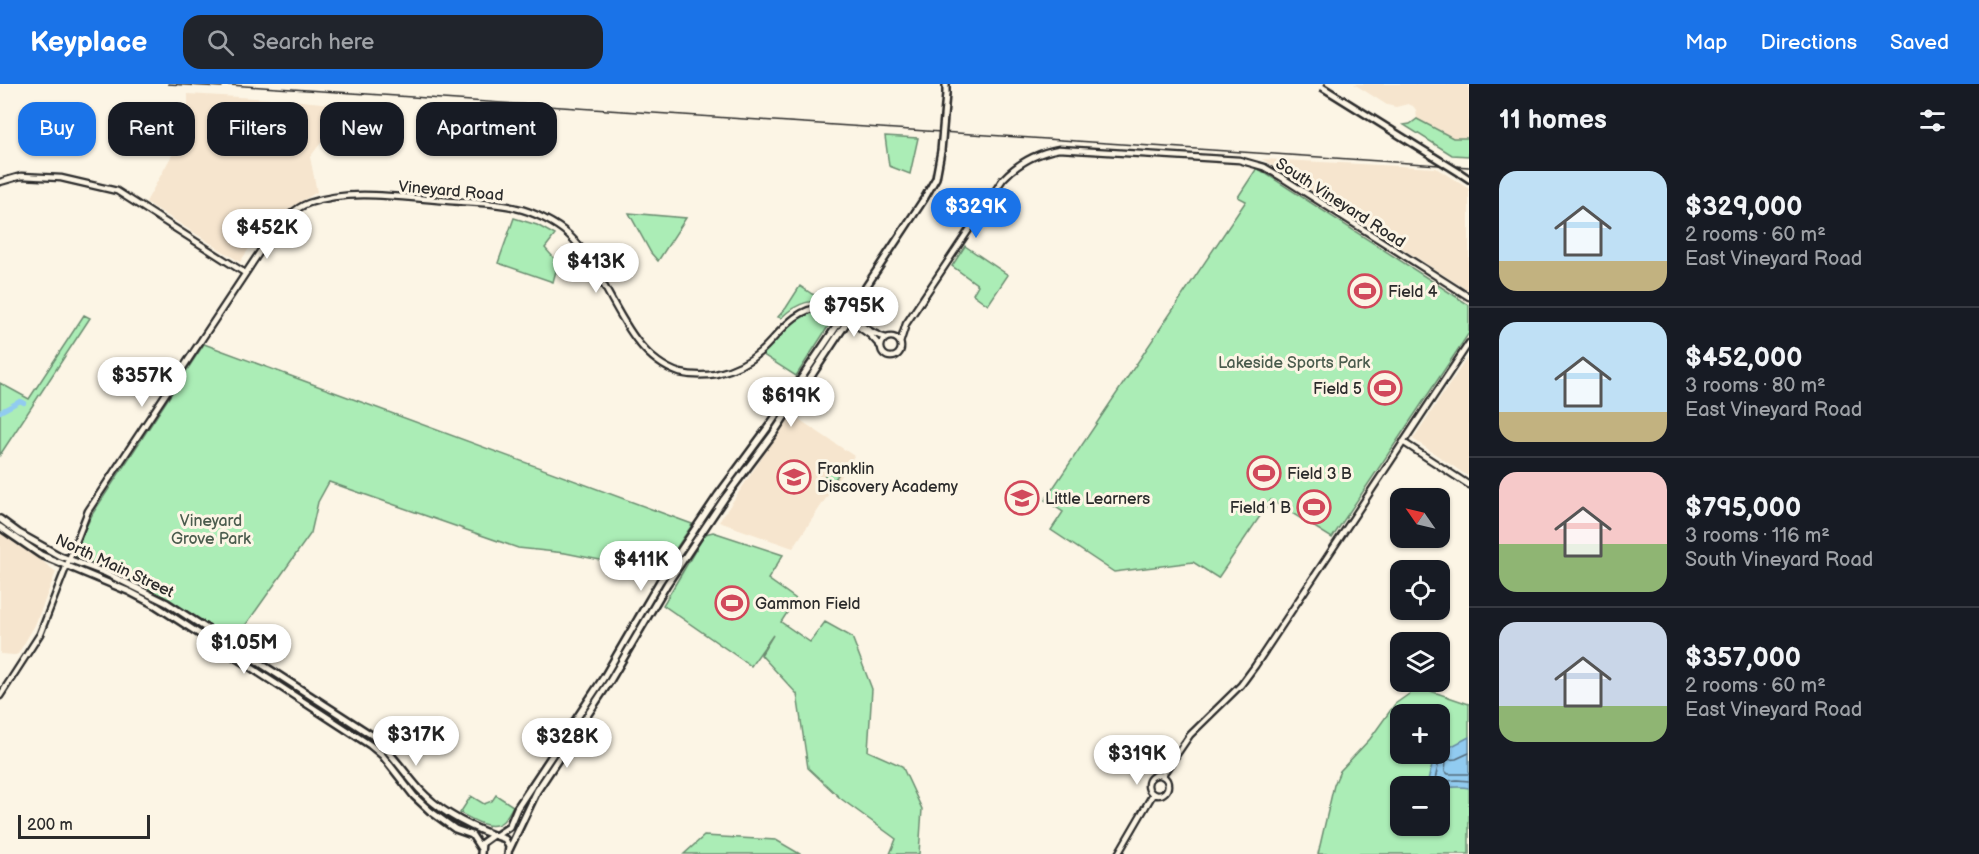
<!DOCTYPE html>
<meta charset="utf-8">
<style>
:root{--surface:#171b24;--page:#20242c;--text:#f1f3f6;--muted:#9ea1a6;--line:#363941;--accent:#1a73e8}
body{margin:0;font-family:"Balsamiq Sans",sans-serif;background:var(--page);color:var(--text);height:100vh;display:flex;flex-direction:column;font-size:22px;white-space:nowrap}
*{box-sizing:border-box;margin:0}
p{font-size:20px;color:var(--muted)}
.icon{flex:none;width:33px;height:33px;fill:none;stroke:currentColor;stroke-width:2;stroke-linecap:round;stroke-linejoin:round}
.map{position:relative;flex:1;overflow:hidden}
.panel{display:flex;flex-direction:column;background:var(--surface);width:510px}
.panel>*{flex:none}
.hud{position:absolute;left:18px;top:18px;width:570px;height:54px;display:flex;gap:12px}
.needle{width:39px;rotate:304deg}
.fabs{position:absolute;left:1390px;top:404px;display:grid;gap:12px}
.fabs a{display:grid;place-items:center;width:60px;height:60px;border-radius:12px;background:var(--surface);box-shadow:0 2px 4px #0004;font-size:30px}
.scale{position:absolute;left:18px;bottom:15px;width:132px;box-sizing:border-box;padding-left:6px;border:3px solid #2b2b2b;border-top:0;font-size:16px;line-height:21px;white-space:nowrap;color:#2b2b2b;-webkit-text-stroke:4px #fcf5e5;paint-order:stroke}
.price{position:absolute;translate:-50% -51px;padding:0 14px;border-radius:21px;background:#fff;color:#222;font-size:20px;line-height:39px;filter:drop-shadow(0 2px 3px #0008)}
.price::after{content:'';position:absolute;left:50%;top:36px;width:18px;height:14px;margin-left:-9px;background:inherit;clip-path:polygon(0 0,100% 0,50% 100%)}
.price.current{background:var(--accent);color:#fff}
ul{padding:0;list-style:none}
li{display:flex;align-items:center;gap:18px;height:150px;padding:0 30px}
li+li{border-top:2px solid var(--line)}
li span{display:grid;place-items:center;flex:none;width:168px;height:120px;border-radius:18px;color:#555}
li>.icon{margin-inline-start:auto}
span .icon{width:72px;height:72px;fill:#fffc;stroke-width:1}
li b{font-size:26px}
h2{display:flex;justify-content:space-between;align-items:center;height:72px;padding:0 30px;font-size:26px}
.tag{padding:0 21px;border-radius:18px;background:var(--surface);box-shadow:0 2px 4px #0004;font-size:21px;line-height:54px}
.tag.current{background:var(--accent);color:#fff}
header{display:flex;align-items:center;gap:36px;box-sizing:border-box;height:84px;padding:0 30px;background:var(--accent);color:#fff}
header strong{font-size:28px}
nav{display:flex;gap:33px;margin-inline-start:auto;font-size:21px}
.search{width:420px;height:54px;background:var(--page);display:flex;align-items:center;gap:15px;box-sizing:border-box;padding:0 21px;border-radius:18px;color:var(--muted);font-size:22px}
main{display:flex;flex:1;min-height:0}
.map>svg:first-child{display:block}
.built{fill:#f6e5ce}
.green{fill:#abedb6;stroke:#6b8c70;stroke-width:1.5;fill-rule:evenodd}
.water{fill:#91cbf0;stroke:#688ba1;stroke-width:1.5}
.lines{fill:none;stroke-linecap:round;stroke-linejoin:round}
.shore{stroke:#546b7a;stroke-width:1.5}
.canal{stroke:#91cbf0;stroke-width:4.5}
.tertiary-casing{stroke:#2b2b2b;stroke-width:9}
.secondary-casing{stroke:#2b2b2b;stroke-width:10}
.tertiary{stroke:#fcf5e5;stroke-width:4.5}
.secondary{stroke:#fcf5e5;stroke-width:5}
.rail{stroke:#2b2b2b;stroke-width:1.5}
.secondary-bridge-casing{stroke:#2b2b2b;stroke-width:10;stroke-linecap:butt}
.secondary-bridge{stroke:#fcf5e5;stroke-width:5}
.labels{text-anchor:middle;stroke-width:6;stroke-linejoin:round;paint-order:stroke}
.street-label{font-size:16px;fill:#2b2b2b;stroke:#fcf5e5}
.poi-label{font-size:16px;fill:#2b2b2b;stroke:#fcf5e5;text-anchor:start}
.park-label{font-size:16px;fill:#4b5c4e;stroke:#fcf5e5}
</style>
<header>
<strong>Keyplace</strong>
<div class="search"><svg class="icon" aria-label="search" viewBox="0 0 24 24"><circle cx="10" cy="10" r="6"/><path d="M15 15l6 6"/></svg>Search here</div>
<nav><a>Map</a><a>Directions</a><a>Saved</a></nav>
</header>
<main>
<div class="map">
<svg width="1469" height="770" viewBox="0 0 1469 770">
<rect width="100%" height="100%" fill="#fcf5e5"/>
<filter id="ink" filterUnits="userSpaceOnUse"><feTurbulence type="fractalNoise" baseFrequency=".0167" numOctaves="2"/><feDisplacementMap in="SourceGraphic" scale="12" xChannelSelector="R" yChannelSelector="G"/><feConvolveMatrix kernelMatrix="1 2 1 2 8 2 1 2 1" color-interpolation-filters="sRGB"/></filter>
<g filter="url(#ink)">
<path class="built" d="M 1354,0 L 1469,0 L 1469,54 L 1453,54 L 1417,35 L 1416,26 L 1413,22 L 1408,20 L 1396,23 L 1387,21 Z
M 188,10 L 302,17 L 341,21 L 347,25 L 310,73 L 317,108 L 266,139 L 240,178 L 146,118 L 188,42 Z
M 1262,75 L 1436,84 L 1469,105 L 1469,207 Z
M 1469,271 L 1469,393 L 1413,355 Z
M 791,330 L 854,372 L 793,464 L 719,438 Z
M 0,443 L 56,488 L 35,541 L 18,570 L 15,571 L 0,570 Z"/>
<path class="green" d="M 270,23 L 291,26 L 294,29 L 292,56 C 272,52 266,44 270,23 Z
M 1417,35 L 1453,54 L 1469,54 L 1469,72 L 1452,71 L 1404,41 L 1410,40 Z
M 885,52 L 918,54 L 910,90 L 889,82 Z
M 1257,84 L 1469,221 L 1469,249 L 1332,454 L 1271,416 L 1218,494 L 1193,478 L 1114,488 L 1051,446 L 1063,428 L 1045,416 L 1246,117 L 1238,113 Z
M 629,129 L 686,134 L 658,177 L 651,169 Z
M 514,134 L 537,141 L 555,151 L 545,164 L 561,182 L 556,187 L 553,198 L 498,179 Z
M 965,162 L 1008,191 L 988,221 L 973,210 L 978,201 L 952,182 Z
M 800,202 L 812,210 L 836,217 L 835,219 C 813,214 797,218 781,234 L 778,233 L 786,224 Z
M 823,224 L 833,235 L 796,292 L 760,269 L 801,229 Z
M 84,231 L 90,234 L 0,371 L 0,299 L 29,315 Z
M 204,260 L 692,440 L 690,444 L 660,488 L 565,469 L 518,464 L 329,398 L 318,418 L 311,449 L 235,556 L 213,545 L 140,501 L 75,471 L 78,459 L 93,429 Z
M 829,385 L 838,391 L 827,406 L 819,401 Z
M 713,448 L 783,471 L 768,495 L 796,515 L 781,538 L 810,558 L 825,538 L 852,553 L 872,605 L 868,667 L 902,682 L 922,725 L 919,770 L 890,770 L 896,755 L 840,714 L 808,684 L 797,610 L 761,571 L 773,551 L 751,582 L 663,521 L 705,450 Z
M 1419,603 L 1469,620 L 1469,770 L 1318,770 L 1334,701 L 1340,687 L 1370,655 L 1395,620 ZM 1401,630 L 1440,630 L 1440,669 L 1401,669 ZM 1401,702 L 1440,702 L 1440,741 L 1401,741 Z
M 496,711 L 513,722 C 510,727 506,735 502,738 C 490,748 471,734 460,729 L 471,712 L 484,720 L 492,717 Z
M 704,752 L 776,756 L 800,770 L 684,770 Z"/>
<path class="water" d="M 1469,653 L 1469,704 C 1454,700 1436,709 1428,696 L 1432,682 L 1431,669 L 1440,669 L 1440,663 L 1452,662 Z"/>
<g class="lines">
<path class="shore" d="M 1438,669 C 1436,674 1438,675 1438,681 C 1438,687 1434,692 1436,698 L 1457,696 L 1469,697
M 1469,669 L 1456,675 L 1446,676 L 1445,687 L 1448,690 L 1469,690"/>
<path class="canal" d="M 0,328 L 20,317 L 24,319"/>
<g class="tertiary-casing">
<path id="tertiary" d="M 0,98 L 21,92 L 61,94 L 117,107 L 245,189
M 848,235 L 871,252 L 880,262
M881 263a10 10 0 1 1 20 0a10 10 0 1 1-20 0Z
M 900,259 L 906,240 L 1003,95 C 1019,78 1036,69 1059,65 L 1239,76 L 1264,83 L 1281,93 L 1469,213
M 1403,358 L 1469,401
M 0,612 L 40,550 L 88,427 L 271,151 C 281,139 294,124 309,119 C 352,104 404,114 449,117 C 471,119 495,118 516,124 C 534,128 556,139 569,151 C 610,190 623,271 680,289 C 693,292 704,292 716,290 C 733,286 747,280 760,268 C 778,252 794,224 821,224 C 845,224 863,248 886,254
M1148 701a10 10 0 1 1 20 0a10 10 0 1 1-20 0Z
M 1162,692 L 1190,651 L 1241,601 L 1255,582 L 1469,259
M 1118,770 L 1153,710"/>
</g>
<g class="secondary-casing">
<path id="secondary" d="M 946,10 L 946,0
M 1460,89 L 1469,95
M 0,435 L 19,449 L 60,472 L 106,489 L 167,519 L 373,652 C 391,668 403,687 419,705 C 439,727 466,741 493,751
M 0,443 L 41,471 L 130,508 L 155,521 L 370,661 L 382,671 L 414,712 L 430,727 L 455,745 L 472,751 L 481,765
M 497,751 L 509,743 L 517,724 L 604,593 L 660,497 L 687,457 L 718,411 L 769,342 L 840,237 L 846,233 L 924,115 L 936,94 L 941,67
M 509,766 L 537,707 L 610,597 L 667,500 L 724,415 L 773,350 L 845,241 L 846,233
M 481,770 L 482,759 L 493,751 L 505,755 L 509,763 L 508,770"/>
</g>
<use href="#tertiary" class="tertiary"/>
<use href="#secondary" class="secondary"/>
<path class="rail" d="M 168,0 L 222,3
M 215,0 L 1469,83"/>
<g class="secondary-bridge-casing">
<path id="secondary-bridge" d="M 1322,3 L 1460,89
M 941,67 L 946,10"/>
</g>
<use href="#secondary-bridge" class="secondary-bridge"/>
</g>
</g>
<defs>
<g id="stadium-ring" transform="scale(1.725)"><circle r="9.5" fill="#fcf5e5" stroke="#d1495b" stroke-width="1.5"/><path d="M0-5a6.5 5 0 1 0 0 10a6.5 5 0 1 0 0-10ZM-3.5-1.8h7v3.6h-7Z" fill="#d1495b"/></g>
<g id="school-ring" transform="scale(1.725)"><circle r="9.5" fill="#fcf5e5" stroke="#d1495b" stroke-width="1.5"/><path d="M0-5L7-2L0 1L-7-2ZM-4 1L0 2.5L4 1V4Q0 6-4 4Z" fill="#d1495b"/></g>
</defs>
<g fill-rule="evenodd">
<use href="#stadium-ring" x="1365" y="207"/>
<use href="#stadium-ring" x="1385" y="304"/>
<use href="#stadium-ring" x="1264" y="389"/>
<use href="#school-ring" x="794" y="393"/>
<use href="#school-ring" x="1022" y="414"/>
<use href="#stadium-ring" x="1314" y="423"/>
<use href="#stadium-ring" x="732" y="519"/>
</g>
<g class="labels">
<g class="street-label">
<text transform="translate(451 106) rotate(5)" y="6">Vineyard Road</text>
<text transform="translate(1341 118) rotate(33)" y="6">South Vineyard Road</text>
<text transform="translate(115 481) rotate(25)" y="6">North Main Street</text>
</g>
<g class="poi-label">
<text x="1388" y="213">Field 4</text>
<text x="1362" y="310" text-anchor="end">Field 5</text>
<text x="817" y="390">Franklin<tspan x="817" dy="18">Discovery Academy</tspan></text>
<text x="1287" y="395">Field 3 B</text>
<text x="1045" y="420">Little Learners</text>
<text x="1291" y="429" text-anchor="end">Field 1 B</text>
<text x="755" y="525">Gammon Field</text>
</g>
<g class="park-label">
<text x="1294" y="284">Lakeside Sports Park</text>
<text x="211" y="442">Vineyard<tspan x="211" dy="18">Grove Park</tspan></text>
</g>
</g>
</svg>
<div class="fabs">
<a><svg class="needle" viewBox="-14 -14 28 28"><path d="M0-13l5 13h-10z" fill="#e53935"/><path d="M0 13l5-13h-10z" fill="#9ea1a6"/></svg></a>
<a><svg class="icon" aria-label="locate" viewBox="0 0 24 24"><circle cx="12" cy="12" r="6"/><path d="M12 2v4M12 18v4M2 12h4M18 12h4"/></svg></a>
<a><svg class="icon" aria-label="layers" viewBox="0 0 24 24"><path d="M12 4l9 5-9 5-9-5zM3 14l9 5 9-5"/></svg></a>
<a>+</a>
<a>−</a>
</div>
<div class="scale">200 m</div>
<b class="price current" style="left:976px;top:155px">$329K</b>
<b class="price" style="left:267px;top:176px">$452K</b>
<b class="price" style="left:596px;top:210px">$413K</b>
<b class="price" style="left:854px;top:254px">$795K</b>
<b class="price" style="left:142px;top:324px">$357K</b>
<b class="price" style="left:791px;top:344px">$619K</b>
<b class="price" style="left:641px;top:508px">$411K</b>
<b class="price" style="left:244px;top:591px">$1.05M</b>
<b class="price" style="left:416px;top:683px">$317K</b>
<b class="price" style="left:567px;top:685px">$328K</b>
<b class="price" style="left:1137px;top:702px">$319K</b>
<div class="hud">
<a class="tag current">Buy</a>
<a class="tag">Rent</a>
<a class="tag">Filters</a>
<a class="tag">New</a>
<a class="tag">Apartment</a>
</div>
</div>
<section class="panel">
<h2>11 homes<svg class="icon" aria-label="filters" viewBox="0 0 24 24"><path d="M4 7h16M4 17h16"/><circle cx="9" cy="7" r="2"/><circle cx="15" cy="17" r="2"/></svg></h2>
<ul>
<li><span style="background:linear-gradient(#bfe0f5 75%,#c2b280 0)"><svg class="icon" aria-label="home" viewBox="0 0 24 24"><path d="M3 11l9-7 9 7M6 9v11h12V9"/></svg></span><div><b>$329,000</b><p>2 rooms · 60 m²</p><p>East Vineyard Road</p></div></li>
<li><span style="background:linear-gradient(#bfe0f5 75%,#c2b280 0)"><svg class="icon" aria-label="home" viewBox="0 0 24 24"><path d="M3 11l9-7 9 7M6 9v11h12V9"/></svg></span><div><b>$452,000</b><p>3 rooms · 80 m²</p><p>East Vineyard Road</p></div></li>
<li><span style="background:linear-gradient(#f6c9c9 60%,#8fb573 0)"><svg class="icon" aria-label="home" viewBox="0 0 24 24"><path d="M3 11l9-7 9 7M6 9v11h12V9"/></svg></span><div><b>$795,000</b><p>3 rooms · 116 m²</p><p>South Vineyard Road</p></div></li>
<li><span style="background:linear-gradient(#c9d6e8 70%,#8fb573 0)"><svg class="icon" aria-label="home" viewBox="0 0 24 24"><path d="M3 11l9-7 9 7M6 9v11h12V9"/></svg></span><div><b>$357,000</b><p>2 rooms · 60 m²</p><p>East Vineyard Road</p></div></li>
</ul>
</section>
</main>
